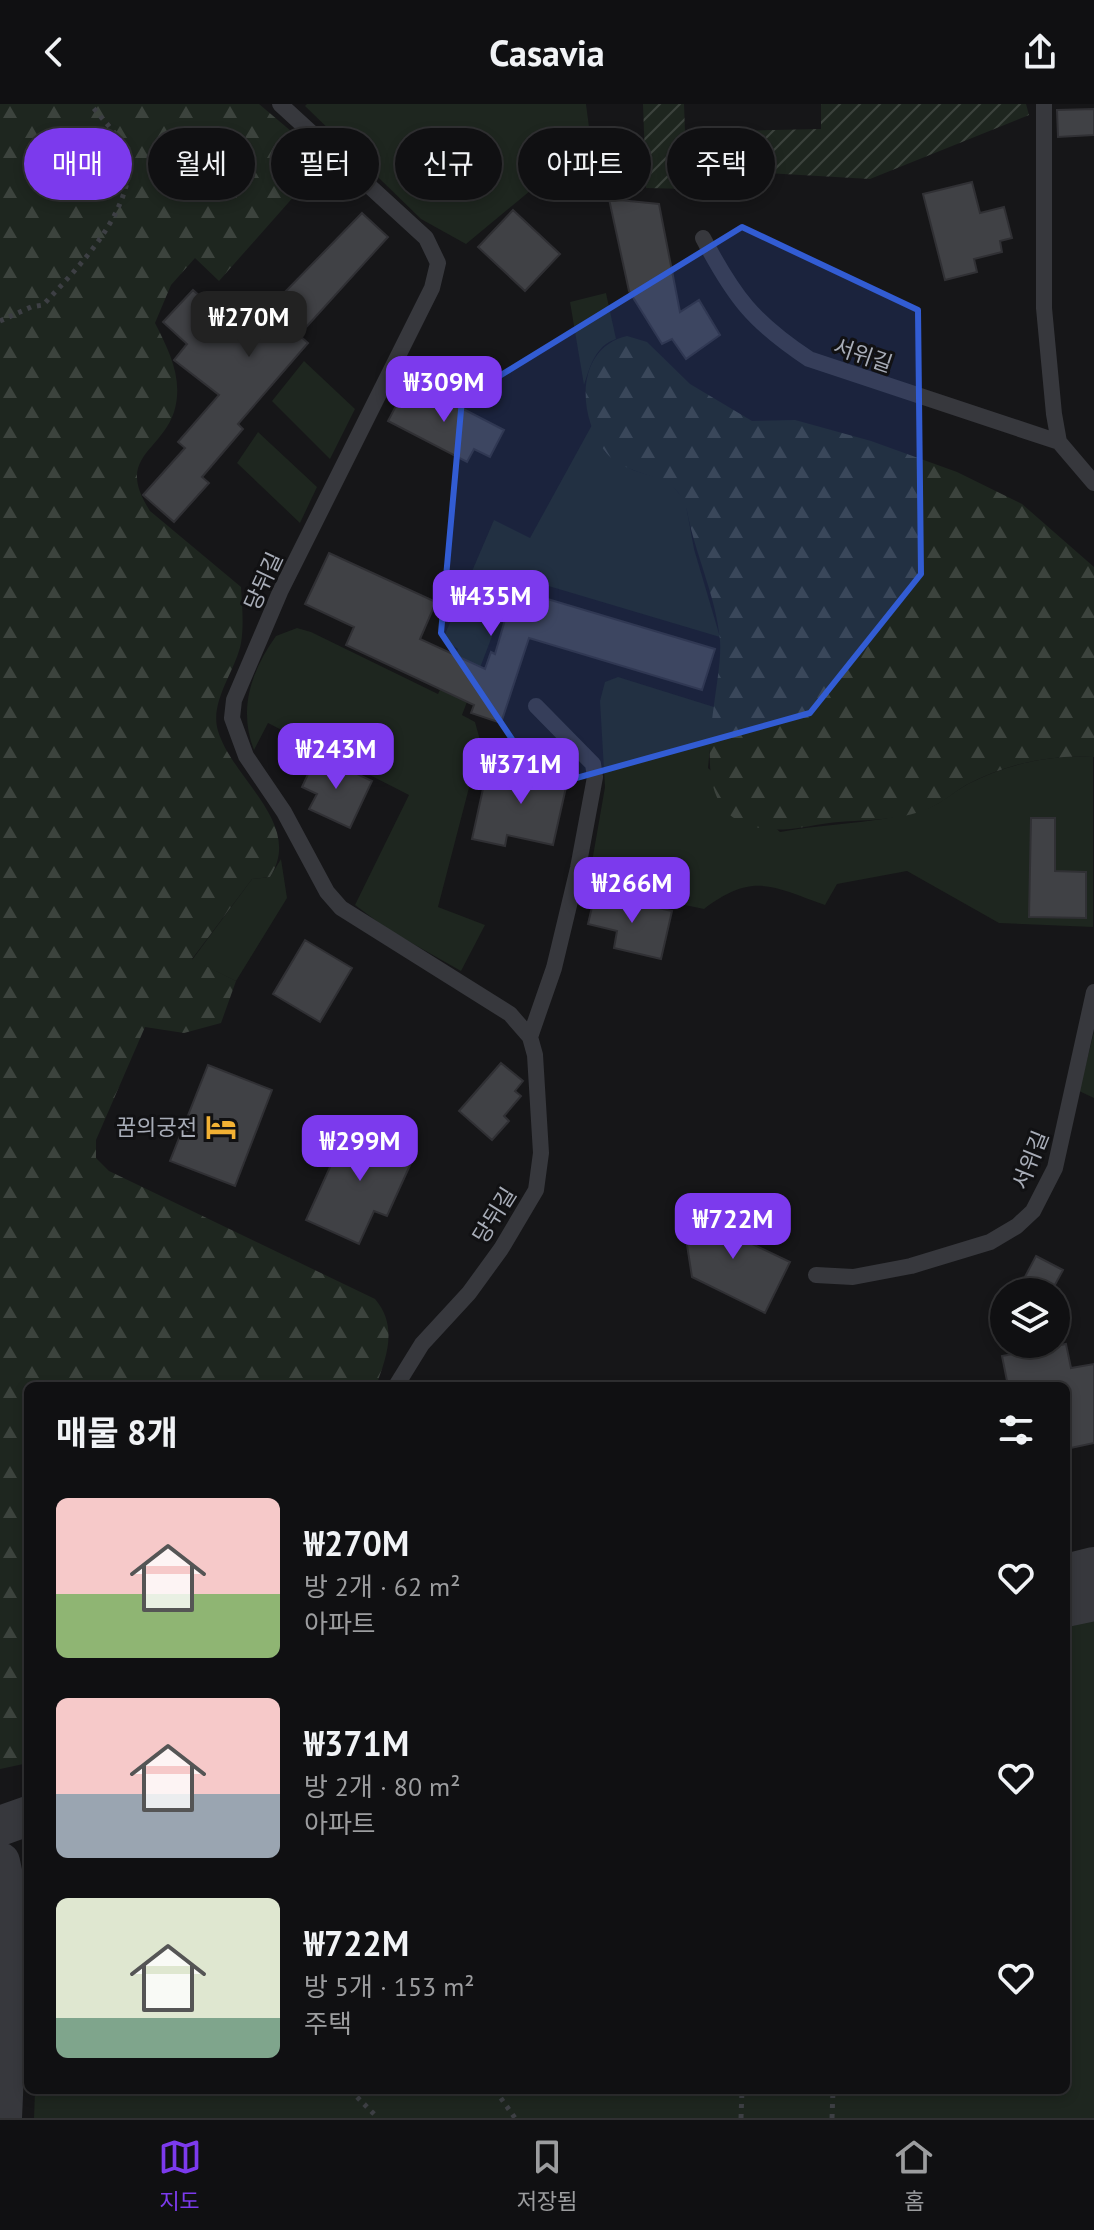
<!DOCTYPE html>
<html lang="ko">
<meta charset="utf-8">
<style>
:root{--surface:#101012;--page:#19191b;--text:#f1f3f6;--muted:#9c9d9f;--line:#303032;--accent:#7c3aed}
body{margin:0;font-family:"PT Sans","Noto Sans KR",sans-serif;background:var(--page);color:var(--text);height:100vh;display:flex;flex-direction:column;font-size:30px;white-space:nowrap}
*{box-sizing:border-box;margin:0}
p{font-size:26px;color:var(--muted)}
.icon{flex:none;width:44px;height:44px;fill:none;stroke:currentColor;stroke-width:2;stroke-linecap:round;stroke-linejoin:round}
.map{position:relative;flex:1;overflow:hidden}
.side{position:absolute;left:24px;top:1278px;width:1046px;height:712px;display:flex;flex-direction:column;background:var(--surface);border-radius:12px;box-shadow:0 4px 12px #0003,0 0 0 2px var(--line)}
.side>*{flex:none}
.hud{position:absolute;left:24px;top:24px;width:1046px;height:72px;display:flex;gap:16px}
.fabs{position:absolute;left:990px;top:1174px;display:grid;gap:16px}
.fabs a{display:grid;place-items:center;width:80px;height:80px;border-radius:50%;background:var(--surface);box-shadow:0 4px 12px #0003,0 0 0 2px var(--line);font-size:40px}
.price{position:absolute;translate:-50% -68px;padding:0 18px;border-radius:16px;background:var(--accent);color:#fff;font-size:26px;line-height:52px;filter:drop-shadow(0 2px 4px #0008)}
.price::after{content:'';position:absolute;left:50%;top:48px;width:24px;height:18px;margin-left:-12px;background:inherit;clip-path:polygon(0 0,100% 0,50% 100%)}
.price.active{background:#222;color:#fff}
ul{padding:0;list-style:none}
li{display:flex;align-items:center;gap:24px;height:200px;padding:0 32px}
li span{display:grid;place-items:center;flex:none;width:224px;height:160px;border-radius:12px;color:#555}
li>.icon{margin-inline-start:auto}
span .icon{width:96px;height:96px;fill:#fffc;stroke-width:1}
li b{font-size:34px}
h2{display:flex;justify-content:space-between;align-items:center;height:96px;padding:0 32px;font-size:34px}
.chip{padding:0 28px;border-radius:36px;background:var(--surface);box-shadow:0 4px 12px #0003,0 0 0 2px var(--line);font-size:28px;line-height:72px}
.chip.active{background:var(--accent);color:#fff}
header{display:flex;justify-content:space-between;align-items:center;height:104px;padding:0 32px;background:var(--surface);font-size:36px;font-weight:800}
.menu{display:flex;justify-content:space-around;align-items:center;height:112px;border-top:2px solid var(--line);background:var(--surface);font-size:22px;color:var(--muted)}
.menu a{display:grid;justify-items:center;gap:4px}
.menu .active{color:var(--accent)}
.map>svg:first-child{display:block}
.green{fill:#1e261f}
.forest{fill:url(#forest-firs)}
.garden{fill:url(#garden-furrows)}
.building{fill:#404145;stroke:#303034;stroke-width:2}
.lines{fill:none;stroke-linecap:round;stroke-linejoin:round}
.path{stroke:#3d3f44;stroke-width:5;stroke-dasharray:4 6;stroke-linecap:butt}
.service{stroke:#37383d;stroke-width:16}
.tertiary{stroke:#37383d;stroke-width:40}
.marked{fill:#325cd3;fill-opacity:0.2;stroke:#325cd3;stroke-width:6;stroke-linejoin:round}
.labels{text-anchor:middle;stroke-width:6;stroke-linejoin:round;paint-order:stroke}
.street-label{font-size:22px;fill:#a8adb8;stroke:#111113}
.poi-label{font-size:22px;fill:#a8adb8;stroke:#111113;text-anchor:end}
</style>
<header><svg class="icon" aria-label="back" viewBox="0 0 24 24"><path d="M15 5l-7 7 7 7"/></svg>Casavia<svg class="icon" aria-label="share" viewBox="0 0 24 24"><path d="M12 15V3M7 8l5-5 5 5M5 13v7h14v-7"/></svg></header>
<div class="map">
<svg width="1094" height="2014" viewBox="0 0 1094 2014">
<defs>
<pattern id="forest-firs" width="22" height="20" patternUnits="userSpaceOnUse" patternTransform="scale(2)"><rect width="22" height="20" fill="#1e261f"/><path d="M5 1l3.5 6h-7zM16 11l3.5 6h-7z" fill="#3c433d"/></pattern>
<pattern id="garden-furrows" width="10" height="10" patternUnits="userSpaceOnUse" patternTransform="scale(2)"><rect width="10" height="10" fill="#1e261f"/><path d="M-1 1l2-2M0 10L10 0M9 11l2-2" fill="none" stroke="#3c433d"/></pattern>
</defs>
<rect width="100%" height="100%" fill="#161618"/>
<path class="green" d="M 307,0 L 586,0 L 596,76 L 571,53 L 466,140 L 421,115 L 305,2 Z
M 606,189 L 616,235 C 595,242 590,263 584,281 L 570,198 Z
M 304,257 L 355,305 L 330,355 L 272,297 Z
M 592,321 L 605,348 L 633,366 L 668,377 L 685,396 L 694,445 L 720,533 L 515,472 L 462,611 L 475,618 L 483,647 L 478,649 L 438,803 L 485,821 L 461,867 L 387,825 L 355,801 L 409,691 L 268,619 L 254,646 C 238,606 251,567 276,532 L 297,524 L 311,528 L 438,590 L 458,545 L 443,535 L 494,416 L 530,434 Z
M 258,328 L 317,383 L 300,419 L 237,359 Z
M 618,573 L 714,603 L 708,664 L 780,728 C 828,719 878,720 926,705 C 941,700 954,687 968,680 C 1007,660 1051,650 1093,653 L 1093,823 L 999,819 L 907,767 L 837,780 L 825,801 C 772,782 753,768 704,805 L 588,781 L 605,683 L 600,597 L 605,578 Z
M 281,755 L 287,794 L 236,877 L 192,856 L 252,775 L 270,773 Z
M 1094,928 L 1094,994 L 1079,987 Z
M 1094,1512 L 1094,2014 L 34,2014 L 35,1986 L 1066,1986 L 1066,1518 Z"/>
<path class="forest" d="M 0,0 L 259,0 L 318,50 L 319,60 L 311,73 L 219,177 L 195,154 L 171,181 L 155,219 C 169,247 184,275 174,308 C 160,349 115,353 150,407 L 241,483 C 242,501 244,521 241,539 C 236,566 209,598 218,627 C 233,676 304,720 270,773 L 252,775 L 192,855 L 236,877 L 221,919 L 184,929 L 145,923 L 96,1036 L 96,1054 L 109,1067 L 375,1195 C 398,1222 387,1252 376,1282 L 28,1282 L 28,1659 L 0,1665 Z
M 627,232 L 647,238 L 690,280 L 752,317 L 795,316 L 871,337 L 957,368 L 1022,400 L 1094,463 L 1094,653 C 1051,650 1005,660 966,681 C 954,688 943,698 930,704 C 897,718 863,715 829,719 C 800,723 775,731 746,720 C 681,697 724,585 720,536 C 716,492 695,450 687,407 C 678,364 626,377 604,346 C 577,309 576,244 627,232 Z"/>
<path class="garden" d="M 643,0 L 684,0 L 685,28 L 821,25 L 821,0 L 1026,0 L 1029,11 L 870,75 L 697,65 L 690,85 L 646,84 Z"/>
<path class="building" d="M 1094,5 L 1094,31 L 1058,33 L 1057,6 Z
M 972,78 L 980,109 L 1004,103 L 1012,134 L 1000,137 L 1002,148 L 974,155 L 977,168 L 945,176 L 923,90 Z
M 609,95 L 659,100 L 680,208 L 699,196 L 720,231 L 686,255 L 672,235 L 662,240 L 629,187 Z
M 513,106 L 560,150 L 525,187 L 478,143 Z
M 362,109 L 388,133 L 299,231 L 308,239 L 238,320 L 243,325 L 202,373 L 209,379 L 174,418 L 143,391 L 185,344 L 178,338 L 219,291 L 174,256 L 187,240 L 163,218 L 193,186 L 243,231 Z
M 409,277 L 504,326 L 490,353 L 474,345 L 467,358 L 388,317 Z
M 329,449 L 436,498 L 420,535 L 485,565 L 491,548 L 495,550 L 514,485 L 715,545 L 702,586 L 529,534 L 501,619 L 471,609 L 474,601 L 346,541 L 354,523 L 305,500 Z
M 317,651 L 372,677 L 350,724 L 309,705 L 317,690 L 302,683 Z
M 518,658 L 569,670 L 553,741 L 507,731 L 505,742 L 472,735 L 486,671 L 514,677 Z
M 1031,714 L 1055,714 L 1055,767 L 1086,768 L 1086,814 L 1029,813 Z
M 595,790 L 672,807 L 661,855 L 614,844 L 617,827 L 588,820 Z
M 305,836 L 352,864 L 320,918 L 273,890 Z
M 501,959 L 523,977 L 515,987 L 521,992 L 504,1012 L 509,1017 L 492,1036 L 459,1007 Z
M 208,961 L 272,986 L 235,1082 L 170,1057 Z
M 350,1019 L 416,1048 L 387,1112 L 374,1107 L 359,1140 L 306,1116 Z
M 709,1097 L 737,1111 L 729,1129 L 790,1158 L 765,1209 L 692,1173 L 687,1141 Z
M 1036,1152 L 1063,1166 L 1051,1188 L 1017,1188 Z
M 1066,1240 L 1071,1264 L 1094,1260 L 1094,1339 L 1066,1345 L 1066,1282 L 1008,1282 L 1002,1252 Z"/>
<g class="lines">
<path class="path" d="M 0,217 L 31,203 L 43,201 C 82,159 133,109 130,47 L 90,0
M 350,1986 L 378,2014
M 495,1986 L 515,2014
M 741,2014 L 742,1986
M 832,2014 L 833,1986"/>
<path class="service" d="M 280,0 L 426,134 L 438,159 L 432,184 L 280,488 L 234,596 L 232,614 L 246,652 L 284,708 L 327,788 L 341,804 L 510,910 L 530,933 L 535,951 L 541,1049 L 536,1086 L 501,1145 L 469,1189 L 422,1240 L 396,1282
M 1044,0 L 1044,204 L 1054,310 L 1059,338 L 1094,379
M 703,134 C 734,193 753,218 809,255 L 1059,338
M 530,933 L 554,864 L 578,764 L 595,673 L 593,660 L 536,602
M 816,1171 L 853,1173 L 911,1162 L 990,1138 L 1017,1122 L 1033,1107 L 1055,1064 L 1094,888"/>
<path class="tertiary" d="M 1066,1470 L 1094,1463
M 1066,1503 L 1094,1497
M 0,1722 L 28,1712
M 0,1758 L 11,1809 L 2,2014"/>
</g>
<path class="marked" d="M 742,123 L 918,206 L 921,470 L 810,609 L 544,683 L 441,529 L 462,295 Z"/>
<defs>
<g id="hotel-bare" transform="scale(2.4)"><path d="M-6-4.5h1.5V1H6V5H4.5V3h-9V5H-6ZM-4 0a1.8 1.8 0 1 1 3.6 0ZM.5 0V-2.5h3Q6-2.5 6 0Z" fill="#f2b134" stroke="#111113" stroke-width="2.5" paint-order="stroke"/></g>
</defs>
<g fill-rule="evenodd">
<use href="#hotel-bare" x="221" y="1023"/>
</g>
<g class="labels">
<g class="street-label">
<text transform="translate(863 251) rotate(19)" y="8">서위길</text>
<text transform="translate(263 477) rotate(-65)" y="8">당뒤길</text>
<text transform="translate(1030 1056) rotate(-68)" y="8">서위길</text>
<text transform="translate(494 1111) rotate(-58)" y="8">당뒤길</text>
</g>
<g class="poi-label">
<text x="197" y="1031">꿈의궁전</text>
</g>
</g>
</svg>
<div class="fabs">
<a><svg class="icon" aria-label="layers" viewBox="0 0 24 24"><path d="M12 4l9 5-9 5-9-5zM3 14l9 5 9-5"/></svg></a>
</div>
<b class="price active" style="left:249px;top:255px">₩270M</b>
<b class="price" style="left:444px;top:320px">₩309M</b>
<b class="price" style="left:491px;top:534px">₩435M</b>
<b class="price" style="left:336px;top:687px">₩243M</b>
<b class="price" style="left:521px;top:702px">₩371M</b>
<b class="price" style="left:632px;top:821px">₩266M</b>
<b class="price" style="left:360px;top:1079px">₩299M</b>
<b class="price" style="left:733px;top:1157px">₩722M</b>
<div class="hud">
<a class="chip active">매매</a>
<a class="chip">월세</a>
<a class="chip">필터</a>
<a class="chip">신규</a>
<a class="chip">아파트</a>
<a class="chip">주택</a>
</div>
<section class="side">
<h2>매물 8개<svg class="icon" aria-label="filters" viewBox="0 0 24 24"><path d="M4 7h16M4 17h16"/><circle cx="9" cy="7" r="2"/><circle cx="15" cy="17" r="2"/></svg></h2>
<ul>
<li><span style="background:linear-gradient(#f6c9c9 60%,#8fb573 0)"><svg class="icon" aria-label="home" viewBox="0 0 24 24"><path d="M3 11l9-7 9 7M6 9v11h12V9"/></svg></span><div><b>₩270M</b><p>방 2개 · 62 m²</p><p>아파트</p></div><svg class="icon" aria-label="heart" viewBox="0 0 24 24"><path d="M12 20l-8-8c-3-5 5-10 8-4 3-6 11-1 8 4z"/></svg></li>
<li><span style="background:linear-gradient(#f6c9c9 60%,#9aa5b1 0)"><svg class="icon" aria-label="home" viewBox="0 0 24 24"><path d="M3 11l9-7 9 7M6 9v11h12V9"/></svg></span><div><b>₩371M</b><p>방 2개 · 80 m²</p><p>아파트</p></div><svg class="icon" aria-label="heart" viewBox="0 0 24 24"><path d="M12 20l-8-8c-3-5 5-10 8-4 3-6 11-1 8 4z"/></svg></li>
<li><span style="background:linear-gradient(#dfe7d0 75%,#7fa58c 0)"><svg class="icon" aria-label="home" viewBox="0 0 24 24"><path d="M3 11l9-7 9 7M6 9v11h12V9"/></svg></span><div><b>₩722M</b><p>방 5개 · 153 m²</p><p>주택</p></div><svg class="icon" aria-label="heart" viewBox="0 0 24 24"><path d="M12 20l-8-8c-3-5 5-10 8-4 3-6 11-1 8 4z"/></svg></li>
</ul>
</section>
</div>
<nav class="menu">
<a class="active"><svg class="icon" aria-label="map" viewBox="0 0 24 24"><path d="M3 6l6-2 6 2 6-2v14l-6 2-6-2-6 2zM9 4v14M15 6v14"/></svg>지도</a>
<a><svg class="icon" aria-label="saved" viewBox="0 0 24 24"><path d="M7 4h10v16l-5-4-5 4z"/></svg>저장됨</a>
<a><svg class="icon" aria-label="home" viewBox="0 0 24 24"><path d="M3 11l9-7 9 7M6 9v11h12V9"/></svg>홈</a>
</nav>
